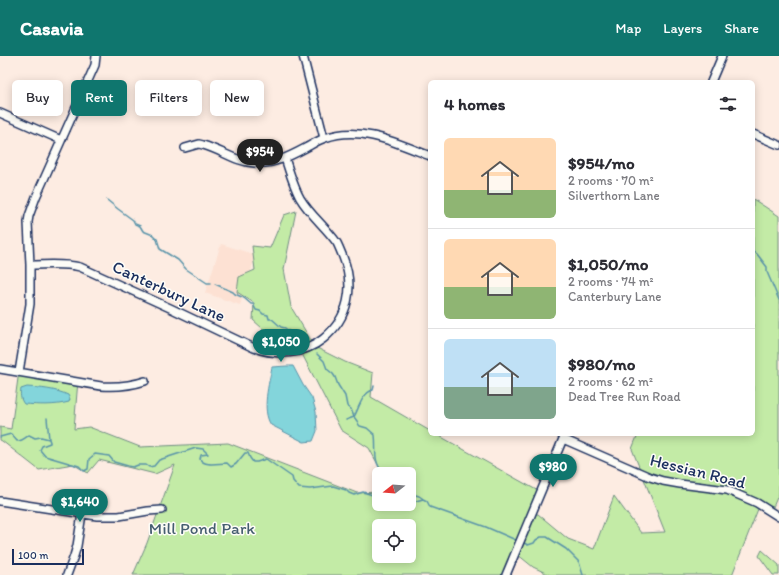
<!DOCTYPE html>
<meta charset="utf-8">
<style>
:root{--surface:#fff;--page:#f2f2f3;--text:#2b2b33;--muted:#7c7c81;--line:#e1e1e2;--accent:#0f766e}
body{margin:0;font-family:Itim,sans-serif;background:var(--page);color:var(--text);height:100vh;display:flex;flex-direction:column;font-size:15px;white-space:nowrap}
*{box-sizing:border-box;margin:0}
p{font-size:13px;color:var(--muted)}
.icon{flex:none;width:22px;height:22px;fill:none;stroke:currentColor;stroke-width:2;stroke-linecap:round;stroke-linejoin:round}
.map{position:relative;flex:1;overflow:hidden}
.drawer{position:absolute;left:428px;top:24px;width:327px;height:356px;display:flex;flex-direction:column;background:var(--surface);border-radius:6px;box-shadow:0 2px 10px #0003}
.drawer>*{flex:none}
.guide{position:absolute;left:12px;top:24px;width:356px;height:36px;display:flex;gap:8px}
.needle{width:26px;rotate:253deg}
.tools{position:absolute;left:372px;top:411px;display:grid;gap:8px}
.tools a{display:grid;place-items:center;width:44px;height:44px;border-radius:6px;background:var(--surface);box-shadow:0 2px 10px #0003;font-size:20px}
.scale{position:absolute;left:12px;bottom:10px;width:72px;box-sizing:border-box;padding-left:4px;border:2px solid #1b2f5e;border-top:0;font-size:11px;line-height:14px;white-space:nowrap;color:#1b2f5e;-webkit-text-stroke:3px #fdfcf7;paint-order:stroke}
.price{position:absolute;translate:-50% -34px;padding:0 9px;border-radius:14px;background:var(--accent);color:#fff;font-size:13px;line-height:26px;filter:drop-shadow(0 1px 2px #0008)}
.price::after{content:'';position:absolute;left:50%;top:24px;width:12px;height:9px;margin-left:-6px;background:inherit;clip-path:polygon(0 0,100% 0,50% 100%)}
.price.current{background:#222;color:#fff}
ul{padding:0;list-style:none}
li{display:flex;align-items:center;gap:12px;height:100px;padding:0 16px}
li+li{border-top:1px solid var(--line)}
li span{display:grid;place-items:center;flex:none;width:112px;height:80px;border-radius:6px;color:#555}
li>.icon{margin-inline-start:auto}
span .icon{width:48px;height:48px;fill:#fffc;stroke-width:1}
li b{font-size:17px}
h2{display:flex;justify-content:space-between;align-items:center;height:48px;padding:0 16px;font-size:17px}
.pill{padding:0 14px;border-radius:6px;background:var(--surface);box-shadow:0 2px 10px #0003;font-size:14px;line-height:36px}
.pill.current{background:var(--accent);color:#fff}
header{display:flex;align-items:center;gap:24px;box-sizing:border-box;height:56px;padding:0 20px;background:var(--accent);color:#fff}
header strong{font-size:19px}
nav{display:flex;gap:22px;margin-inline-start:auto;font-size:14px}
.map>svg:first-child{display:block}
.built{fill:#fde1d3}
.green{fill:#c3eba6;stroke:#6f8d82;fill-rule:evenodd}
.water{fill:#83d5db;stroke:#5993a9}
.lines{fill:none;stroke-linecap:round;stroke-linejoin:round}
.stream{stroke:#5993a9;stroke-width:1.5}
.minor-casing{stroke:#1b2f5e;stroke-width:10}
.minor{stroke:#fdfcf7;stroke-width:7}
.labels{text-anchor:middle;stroke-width:3;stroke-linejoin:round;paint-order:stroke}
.street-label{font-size:17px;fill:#1b2f5e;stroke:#fdfcf7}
.park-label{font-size:17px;fill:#455e70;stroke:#fdfcf7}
</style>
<header>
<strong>Casavia</strong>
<nav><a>Map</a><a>Layers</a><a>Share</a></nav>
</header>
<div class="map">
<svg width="779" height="519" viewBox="0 0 779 519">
<rect width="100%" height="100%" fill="#fdece2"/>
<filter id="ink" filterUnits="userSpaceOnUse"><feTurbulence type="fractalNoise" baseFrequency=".025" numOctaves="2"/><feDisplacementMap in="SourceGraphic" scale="8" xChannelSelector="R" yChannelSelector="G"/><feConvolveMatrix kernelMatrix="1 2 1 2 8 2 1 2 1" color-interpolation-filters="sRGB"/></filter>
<g filter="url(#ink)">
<path class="built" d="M 221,188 L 256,199 L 240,249 L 205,237 Z"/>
<path class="green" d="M 753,143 L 779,160 L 779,437 L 773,451 L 760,448 L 732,519 L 550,519 L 533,511 L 517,498 L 505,519 L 133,519 L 147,487 L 175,409 L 155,418 L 99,404 L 88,417 L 73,408 L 39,414 L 2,385 L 0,384 L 0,371 L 11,373 L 19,315 L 78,324 L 74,373 L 89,371 L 140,391 L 228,387 L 357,437 L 379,436 L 379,448 L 409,448 L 409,418 L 383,418 L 369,392 L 341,374 L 300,294 L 289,296 L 253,264 L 254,247 L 237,236 L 239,221 L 255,214 L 252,190 L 270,192 L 284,159 L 296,155 L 284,213 L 291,251 L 315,291 L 345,306 L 373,317 L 371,341 L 430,375 L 430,378 L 436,378 L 540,436 L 531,458 L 538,458 L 568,483 L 594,493 L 614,440 L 641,477 L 665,476 L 632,393 L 638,378 L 753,378 ZM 379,470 L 409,470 L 409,500 L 379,500 Z
M 762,494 L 779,509 L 779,519 L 773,519 L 759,500 Z"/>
<path class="water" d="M 287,310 L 293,310 L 303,329 L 312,342 L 316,356 L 317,375 L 313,385 L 304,386 L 271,369 C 261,354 269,327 272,311 Z
M 27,331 C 41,332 55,333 68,339 L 70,343 L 69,346 C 54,350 39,349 24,348 C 20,343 20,338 21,333 Z"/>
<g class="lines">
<path class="stream" d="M 107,144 L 118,153 L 133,164 L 135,168 L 140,170 L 143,175 L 153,179 L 157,183 L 160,193 L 178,204 L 186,213 L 207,227 L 211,227
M 753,195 L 757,198 L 767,211 L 767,216 L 779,244
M 215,228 L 233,236 L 235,238 L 244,242 L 251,248 L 253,248 L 256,254 L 260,255 L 263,258 L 268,259 L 269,263 L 272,263 L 281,271 L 285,272 L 290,276 L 295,277 L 302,286
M 317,298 L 324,305 L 327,313 L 333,318 L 335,321 L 338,329 L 345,340 L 347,350 L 351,353 L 354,361 L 357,365 L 359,369 L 360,370 L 367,372 L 375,379 C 377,394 372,405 384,418
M 47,362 L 49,383
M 346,364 L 354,361 C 359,352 362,337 373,334 L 374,330
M 0,381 L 11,378 L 17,385 C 22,385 25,382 29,379 L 35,382 L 41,381 L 49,383 L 50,386 L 50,387 L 42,390 L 40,394 L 45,400 L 79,410 L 84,415 L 88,413 L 89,403 L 95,398 L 109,400 L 114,406 L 128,410 L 133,411 L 138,409 L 146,409 L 149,411 L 154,410 L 159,404 L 196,392 L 203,393 L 208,398 L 201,399 L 200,403 C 205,411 218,407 227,407 L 231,411 L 236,408 L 245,397 L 248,397 L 250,402 L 253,406 L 257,406 L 266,403 L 292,421 L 293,425 L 299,432 L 310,433 L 333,430 L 346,434 L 349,437 L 354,439 L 363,436 L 379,441
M 409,437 L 419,440 L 422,442
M 409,445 L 416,445 L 423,443 L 427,445 L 430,451 L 486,471 L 518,485
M 522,486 L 528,489 L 534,487 L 536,484 L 541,481 L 547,481 L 566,493 L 579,506 L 583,519"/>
<g class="minor-casing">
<path id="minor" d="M 303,0 L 324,82
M 711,26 L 722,0
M 0,57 L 61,84
M 753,78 L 779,89
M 185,92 L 199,88 L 203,89 C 221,94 236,106 254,107 C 275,109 292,99 309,90 C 314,87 319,84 325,82 C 360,69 397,87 430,100
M 30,209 C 47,209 63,207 80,211 L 170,252 L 254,292 C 277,300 303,299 323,283 C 349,262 355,231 343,201 C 341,196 339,191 337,187 C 326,171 310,159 300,142 C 294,131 289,115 285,102
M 0,313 L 101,330 C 117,331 130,330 145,325
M 19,316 L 30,248 L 30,209 L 28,166 L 29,160 L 36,141 L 95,9 L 96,0
M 563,383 L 650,421 L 663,425 L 680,428 L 727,434 L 757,447 L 779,461
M 0,445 L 97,460 L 119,460 L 148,455 L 162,454
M 67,519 L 74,500 L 77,490 L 82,458
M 506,519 L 565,378"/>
</g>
<use href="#minor" class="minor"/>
</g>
</g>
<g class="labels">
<g class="street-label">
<text transform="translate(169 235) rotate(25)" y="6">Canterbury Lane</text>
<text transform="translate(698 415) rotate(14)" y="6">Hessian Road</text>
</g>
<g class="park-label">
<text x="202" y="478">Mill Pond Park</text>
</g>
</g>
</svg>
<div class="tools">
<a><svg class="needle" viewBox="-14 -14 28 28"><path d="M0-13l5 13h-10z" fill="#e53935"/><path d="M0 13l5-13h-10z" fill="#7c7c81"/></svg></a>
<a><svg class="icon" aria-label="locate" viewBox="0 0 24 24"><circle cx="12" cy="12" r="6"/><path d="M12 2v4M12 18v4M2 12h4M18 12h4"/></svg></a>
</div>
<div class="scale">100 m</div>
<b class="price current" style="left:260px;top:117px">$954</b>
<b class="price" style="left:281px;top:307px">$1,050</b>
<b class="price" style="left:553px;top:432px">$980</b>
<b class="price" style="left:80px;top:467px">$1,640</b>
<div class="guide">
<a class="pill">Buy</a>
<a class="pill current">Rent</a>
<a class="pill">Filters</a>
<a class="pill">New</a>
</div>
<section class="drawer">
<h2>4 homes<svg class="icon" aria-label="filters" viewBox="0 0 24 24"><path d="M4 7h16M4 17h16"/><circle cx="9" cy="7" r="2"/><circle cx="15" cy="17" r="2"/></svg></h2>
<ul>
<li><span style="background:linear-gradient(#ffd9b3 65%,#8fb573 0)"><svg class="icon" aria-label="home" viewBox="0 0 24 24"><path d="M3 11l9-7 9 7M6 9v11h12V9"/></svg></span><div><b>$954/mo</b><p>2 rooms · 70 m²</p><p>Silverthorn Lane</p></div></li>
<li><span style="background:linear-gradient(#ffd9b3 60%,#8fb573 0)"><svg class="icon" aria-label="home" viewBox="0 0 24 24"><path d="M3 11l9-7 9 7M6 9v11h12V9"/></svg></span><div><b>$1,050/mo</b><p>2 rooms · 74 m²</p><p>Canterbury Lane</p></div></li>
<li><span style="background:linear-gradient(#bfe0f5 60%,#7fa58c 0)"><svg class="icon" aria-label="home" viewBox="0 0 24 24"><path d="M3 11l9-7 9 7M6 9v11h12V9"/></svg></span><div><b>$980/mo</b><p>2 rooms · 62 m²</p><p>Dead Tree Run Road</p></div></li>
</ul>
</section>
</div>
